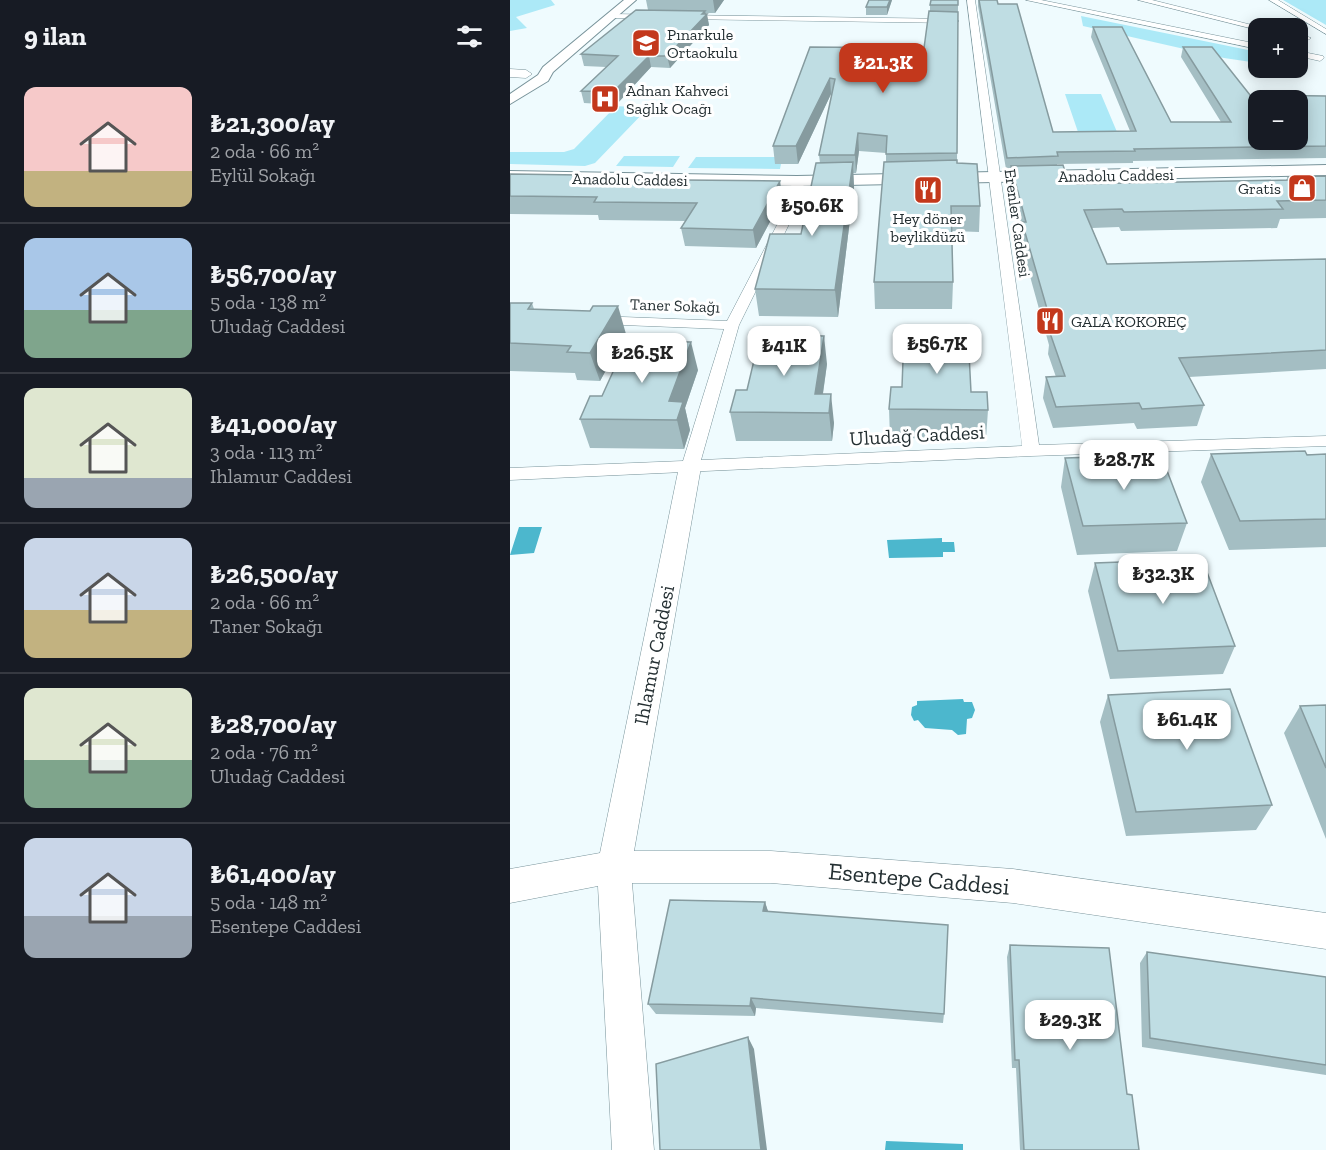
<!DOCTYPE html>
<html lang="tr">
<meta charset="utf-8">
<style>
:root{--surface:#171b24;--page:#20242c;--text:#f1f3f6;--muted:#9ea1a6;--line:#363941;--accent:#c3381c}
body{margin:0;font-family:"Zilla Slab",serif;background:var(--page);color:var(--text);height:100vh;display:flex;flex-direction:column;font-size:22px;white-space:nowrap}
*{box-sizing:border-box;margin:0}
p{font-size:20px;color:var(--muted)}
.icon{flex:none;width:33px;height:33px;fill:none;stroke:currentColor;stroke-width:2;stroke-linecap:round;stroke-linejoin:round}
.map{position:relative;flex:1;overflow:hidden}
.details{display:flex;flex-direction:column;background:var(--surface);width:510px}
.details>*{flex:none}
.controls{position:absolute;left:738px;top:18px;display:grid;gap:12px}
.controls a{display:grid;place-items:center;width:60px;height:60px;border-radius:12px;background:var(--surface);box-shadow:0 3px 15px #0003;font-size:30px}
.price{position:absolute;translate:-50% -51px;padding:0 14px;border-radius:12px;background:#fff;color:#222;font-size:20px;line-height:39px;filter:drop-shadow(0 2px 3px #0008)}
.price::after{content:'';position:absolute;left:50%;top:36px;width:18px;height:14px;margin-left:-9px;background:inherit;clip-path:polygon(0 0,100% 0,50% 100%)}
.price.selected{background:var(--accent);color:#fff}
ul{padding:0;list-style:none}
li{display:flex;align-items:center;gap:18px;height:150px;padding:0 24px}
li+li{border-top:2px solid var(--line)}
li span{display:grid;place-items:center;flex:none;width:168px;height:120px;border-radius:12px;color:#555}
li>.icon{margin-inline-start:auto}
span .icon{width:72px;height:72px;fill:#fffc;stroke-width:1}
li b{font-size:26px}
h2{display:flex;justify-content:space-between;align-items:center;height:72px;padding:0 24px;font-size:26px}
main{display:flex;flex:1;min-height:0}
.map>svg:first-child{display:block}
.green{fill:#ace9f7}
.water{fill:#4cb7cd}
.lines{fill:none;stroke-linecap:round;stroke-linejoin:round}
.minor-casing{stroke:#78939a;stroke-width:1}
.tertiary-casing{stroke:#78939a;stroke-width:1}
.secondary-casing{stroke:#78939a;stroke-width:2}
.minor{fill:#fff;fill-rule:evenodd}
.tertiary{fill:#fff;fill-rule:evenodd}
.secondary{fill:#fff;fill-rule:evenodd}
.wall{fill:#a4bec3}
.shaded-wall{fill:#869b9f}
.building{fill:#bfdde3;stroke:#869b9f;stroke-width:1.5;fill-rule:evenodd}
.labels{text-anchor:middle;stroke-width:6;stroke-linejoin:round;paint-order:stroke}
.far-poi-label{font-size:16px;fill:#242f32;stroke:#fff;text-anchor:start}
.far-street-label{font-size:16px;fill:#242f32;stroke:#fff}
.street-label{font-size:20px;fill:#242f32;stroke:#fff}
.near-street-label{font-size:24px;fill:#242f32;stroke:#fff}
</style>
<main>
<section class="details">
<h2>9 ilan<svg class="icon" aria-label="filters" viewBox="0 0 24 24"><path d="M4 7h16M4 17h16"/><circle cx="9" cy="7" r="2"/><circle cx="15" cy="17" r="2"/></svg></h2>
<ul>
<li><span style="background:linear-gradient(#f6c9c9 70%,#c2b280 0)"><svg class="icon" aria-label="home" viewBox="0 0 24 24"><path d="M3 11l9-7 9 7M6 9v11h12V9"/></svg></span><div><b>₺21,300/ay</b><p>2 oda · 66 m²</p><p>Eylül Sokağı</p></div></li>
<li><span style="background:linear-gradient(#a9c7e8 60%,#7fa58c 0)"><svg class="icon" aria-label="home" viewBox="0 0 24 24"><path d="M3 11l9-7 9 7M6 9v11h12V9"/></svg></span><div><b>₺56,700/ay</b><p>5 oda · 138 m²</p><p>Uludağ Caddesi</p></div></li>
<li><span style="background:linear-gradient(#dfe7d0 75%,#9aa5b1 0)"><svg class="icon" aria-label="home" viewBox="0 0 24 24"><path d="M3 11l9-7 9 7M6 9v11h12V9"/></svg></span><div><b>₺41,000/ay</b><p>3 oda · 113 m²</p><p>Ihlamur Caddesi</p></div></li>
<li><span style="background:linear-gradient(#c9d6e8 60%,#c2b280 0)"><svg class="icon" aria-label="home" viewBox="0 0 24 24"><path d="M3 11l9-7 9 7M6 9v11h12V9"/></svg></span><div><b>₺26,500/ay</b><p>2 oda · 66 m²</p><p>Taner Sokağı</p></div></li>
<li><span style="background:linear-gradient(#dfe7d0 60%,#7fa58c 0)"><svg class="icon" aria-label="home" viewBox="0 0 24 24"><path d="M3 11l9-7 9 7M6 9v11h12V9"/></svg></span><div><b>₺28,700/ay</b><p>2 oda · 76 m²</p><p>Uludağ Caddesi</p></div></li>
<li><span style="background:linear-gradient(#c9d6e8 65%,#9aa5b1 0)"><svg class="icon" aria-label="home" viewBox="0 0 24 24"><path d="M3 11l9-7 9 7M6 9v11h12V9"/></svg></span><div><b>₺61,400/ay</b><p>5 oda · 148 m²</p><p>Esentepe Caddesi</p></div></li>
</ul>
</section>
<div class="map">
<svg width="816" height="1150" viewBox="0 0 816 1150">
<rect width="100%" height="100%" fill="#effbfe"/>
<path class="green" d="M 0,0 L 41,0 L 45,5 L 6,17 L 17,28 L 0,31 Z
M 773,0 L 816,0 L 816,25 Z
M 571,16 L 748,52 L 748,63 L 714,58 L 573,26 Z
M 555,94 L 591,94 L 607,132 L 568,132 Z
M 106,106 L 138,108 L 85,163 L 75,166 L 0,164 L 0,152 L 54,152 L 64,149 Z
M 114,156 L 170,156 L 163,167 L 106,166 Z
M 186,157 L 267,157 L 265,163 L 271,164 L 270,169 L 178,168 Z"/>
<path class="water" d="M 9,527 L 32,527 L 24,553 L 0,555 Z
M 432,538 L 432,542 L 444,542 L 445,552 L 433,552 L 433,557 L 379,558 L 377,540 Z
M 453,699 L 454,702 L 462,702 L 465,710 L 462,718 L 457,719 L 456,734 L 448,735 L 442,730 L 415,728 L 408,720 L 404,721 L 401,715 L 402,707 L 407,705 L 407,701 Z
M 376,1141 L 453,1144 L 453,1150 L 375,1150 Z"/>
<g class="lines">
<g class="minor-casing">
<path id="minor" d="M 457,0 L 465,0 L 529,445 L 816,436 L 816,446 L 521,456 L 0,480 L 0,468 L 173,461 L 214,329 L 87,324 L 80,320 L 87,316 L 217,321 L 279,202 L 282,194 L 281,181 L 287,178 L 293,181 L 294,194 L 229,325 L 191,460 L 512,446 Z
M 516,0 L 531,0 L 748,44 L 748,49 Z
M 628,0 L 642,0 L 754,28 L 748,30 Z
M 759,0 L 768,0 L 816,29 L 816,34 Z
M 100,14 L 445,19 L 449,21 L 445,23 L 103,18 L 99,16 Z
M 788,33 L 801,38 L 788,46 L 788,41 L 791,39 L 788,38 Z
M 788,51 L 813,56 L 814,58 L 810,61 L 788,56 Z"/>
</g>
<g class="tertiary-casing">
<path id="tertiary" d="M 0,69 L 16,70 L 22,74 L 16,78 L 0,77 Z
M 180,460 L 188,462 L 191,467 L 124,851 L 261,851 L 503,869 L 816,913 L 816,949 L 503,903 L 261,883 L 122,883 L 144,1150 L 102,1150 L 88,886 L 0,903 L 0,869 L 90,853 L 169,467 L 172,462 Z"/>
</g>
<g class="secondary-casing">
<path id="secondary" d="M 114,0 L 126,0 L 43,72 L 38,81 L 0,104 L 0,94 L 28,75 L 33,67 Z
M 816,165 L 816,175 L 287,186 L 0,181 L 0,171 L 287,176 Z"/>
</g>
<use href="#minor" class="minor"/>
<use href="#tertiary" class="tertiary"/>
<use href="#secondary" class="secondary"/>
</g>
<path class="wall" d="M 136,0 L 214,0 L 205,13 L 196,13 L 199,25 L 160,68 L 141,67 L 106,105 L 74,103 L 71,91 L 96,67 L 74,66 L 71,54 L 138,10 Z
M 359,0 L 382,0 L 377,15 L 356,15 L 356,7 Z
M 468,0 L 487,0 L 488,4 L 543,132 L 620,131 L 581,37 L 583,27 L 661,122 L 711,122 L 671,57 L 673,47 L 740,95 L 816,96 L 816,158 L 623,161 L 623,163 L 547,164 L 547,165 L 558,181 L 567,184 L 776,180 L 778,177 L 816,176 L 816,218 L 770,219 L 767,228 L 611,231 L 609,227 L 582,228 L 597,264 L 816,259 L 816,369 L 679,377 L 694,405 L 687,426 L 627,429 L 624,423 L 543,428 L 533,398 L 536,377 L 546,377 L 538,354 L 539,345 L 510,240 L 511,230 L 499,184 L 500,169 L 496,169 L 468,6 Z
M 420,5 L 448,5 L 447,163 L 470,206 L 469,232 L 442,231 L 443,282 L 442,309 L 365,309 L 364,282 L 376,162 L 376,153 L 349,151 L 346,173 L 343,173 L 344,187 L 328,317 L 249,316 L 245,289 L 291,234 L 310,163 L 309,155 L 322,94 L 321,94 L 288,164 L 265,164 L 263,146 L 300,47 L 414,48 L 420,11 Z
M 0,174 L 70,175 L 71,179 L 270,181 L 272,199 L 246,248 L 175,246 L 171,228 L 176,221 L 89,220 L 88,215 L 0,214 Z
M 0,303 L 22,303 L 24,309 L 116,334 L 90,381 L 67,380 L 65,373 L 0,371 Z
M 317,364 L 313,394 L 324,423 L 322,441 L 226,441 L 220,412 L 237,390 Z
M 188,370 L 175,408 L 180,430 L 174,449 L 80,448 L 70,419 L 92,396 Z
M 461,392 L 478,410 L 476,439 L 380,438 L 379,409 Z
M 701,454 L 816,454 L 816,547 L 719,550 L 691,482 Z
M 555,458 L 677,523 L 667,551 L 567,555 L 551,487 Z
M 585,563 L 725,646 L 713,674 L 600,679 L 578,591 Z
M 598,695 L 762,805 L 746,830 L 616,836 L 590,722 Z
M 816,705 L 816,839 L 774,733 L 790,706 Z
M 255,902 L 258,912 L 434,1014 L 433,1023 L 246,1008 L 245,1016 L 146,1014 L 138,1004 Z
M 500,945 L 617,1094 L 629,1150 L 510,1150 L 506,1068 L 502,1068 L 497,957 Z
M 637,952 L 816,977 L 816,1075 L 632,1047 L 630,963 Z"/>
<path class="shaded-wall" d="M 203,0 L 214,0 L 205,13 Z
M 380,0 L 382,0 L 377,15 L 377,7 Z
M 195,11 L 196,15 L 197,14 L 199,25 L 160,68 L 157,56 Z
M 139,56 L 141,67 L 106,105 L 103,92 Z
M 320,78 L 321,94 L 288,164 L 286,146 Z
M 348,133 L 349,151 L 346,173 L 345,155 Z
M 343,162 L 344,187 L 328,317 L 325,290 Z
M 270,181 L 272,199 L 246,248 L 243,230 Z
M 108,306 L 116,334 L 90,381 L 80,353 Z
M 314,336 L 317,364 L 310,413 L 305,394 Z
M 181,342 L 188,370 L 175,408 L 180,430 L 174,449 L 167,420 L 159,401 Z
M 321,394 L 324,423 L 322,441 L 319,413 Z
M 255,902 L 259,914 L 253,911 Z
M 241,998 L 246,1008 L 245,1016 L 240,1006 Z
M 238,1037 L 244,1049 L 257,1150 L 251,1150 Z"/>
<path class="building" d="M 359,0 L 380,0 L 377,7 L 356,7 Z
M 421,0 L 448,0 L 448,5 L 420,5 Z
M 469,0 L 487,0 L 488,4 L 507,4 L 543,132 L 626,131 L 583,27 L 612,27 L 661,122 L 721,122 L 673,47 L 702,47 L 740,95 L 816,96 L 816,146 L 624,149 L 625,151 L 547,152 L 548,156 L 497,158 ZM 748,100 L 788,100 L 788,140 L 748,140 Z
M 126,10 L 195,11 L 192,14 L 197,14 L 157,56 L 139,56 L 103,92 L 71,91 L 108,56 L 71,54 Z
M 419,11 L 448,12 L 447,153 L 376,154 L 377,136 L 348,133 L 345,155 L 309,155 L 325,79 L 320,78 L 286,146 L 263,146 L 300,47 L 414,48 Z
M 447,160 L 447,163 L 467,164 L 470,206 L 441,206 L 443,282 L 364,282 L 374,162 Z
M 343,162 L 325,290 L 245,289 L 260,234 L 291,234 L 306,163 Z
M 553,165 L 558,181 L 566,181 L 567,184 L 780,180 L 778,177 L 816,176 L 816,200 L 767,201 L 773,209 L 614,212 L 612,209 L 574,210 L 597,264 L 816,259 L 816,350 L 669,358 L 694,405 L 632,409 L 629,403 L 546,407 L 536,377 L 555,376 L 540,333 L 544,333 L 512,222 L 516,222 L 501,166 Z
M 0,174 L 70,175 L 67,179 L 270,181 L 243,230 L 171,228 L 187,203 L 84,202 L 87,197 L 0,196 Z
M 0,303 L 22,303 L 18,309 L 80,311 L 83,306 L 108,306 L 80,353 L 57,352 L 61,346 L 0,343 Z
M 394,333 L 458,334 L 461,392 L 477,392 L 478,410 L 379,409 L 381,387 L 392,387 Z
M 250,335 L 314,336 L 305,394 L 321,394 L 319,413 L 220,412 L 226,390 L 237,390 Z
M 117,341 L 181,342 L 159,401 L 173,402 L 167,420 L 70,419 L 80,396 L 92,396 Z
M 795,451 L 797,455 L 816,454 L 816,519 L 730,521 L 701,454 Z
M 651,455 L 677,523 L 573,526 L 555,458 Z
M 692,559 L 725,646 L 608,651 L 585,563 Z
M 720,689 L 762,805 L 626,812 L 598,695 Z
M 816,705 L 816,768 L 790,706 Z
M 160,900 L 255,902 L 253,911 L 438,925 L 434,1014 L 241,998 L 240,1006 L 138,1004 Z
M 500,945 L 599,948 L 617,1094 L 622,1095 L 629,1150 L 514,1150 L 509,1060 L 505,1060 Z
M 637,952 L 816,977 L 816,1065 L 640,1038 Z
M 238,1037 L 251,1150 L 150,1150 L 146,1064 Z"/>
<defs>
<g id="school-square" transform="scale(1.5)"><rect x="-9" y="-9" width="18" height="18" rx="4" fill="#c3381c" stroke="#fff"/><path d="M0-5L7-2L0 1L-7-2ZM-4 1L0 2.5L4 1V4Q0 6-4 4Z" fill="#fff"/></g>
<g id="hospital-square" transform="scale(1.5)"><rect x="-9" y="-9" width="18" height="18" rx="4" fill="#c3381c" stroke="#fff"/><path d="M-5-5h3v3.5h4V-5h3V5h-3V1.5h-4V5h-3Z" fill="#fff"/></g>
<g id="shop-square" transform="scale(1.5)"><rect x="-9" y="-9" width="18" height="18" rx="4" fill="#c3381c" stroke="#fff"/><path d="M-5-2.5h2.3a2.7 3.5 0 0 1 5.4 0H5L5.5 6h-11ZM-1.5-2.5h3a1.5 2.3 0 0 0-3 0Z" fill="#fff"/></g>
<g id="restaurant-square" transform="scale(1.5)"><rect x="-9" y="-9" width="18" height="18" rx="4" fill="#c3381c" stroke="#fff"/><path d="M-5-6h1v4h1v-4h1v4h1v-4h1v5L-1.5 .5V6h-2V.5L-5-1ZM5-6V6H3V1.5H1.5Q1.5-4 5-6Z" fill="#fff"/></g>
</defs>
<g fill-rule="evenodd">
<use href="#school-square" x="136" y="43"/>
<use href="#hospital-square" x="95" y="99"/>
<use href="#shop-square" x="792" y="188"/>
<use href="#restaurant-square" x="418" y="190"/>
<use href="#restaurant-square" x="540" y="321"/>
</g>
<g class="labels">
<g class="far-poi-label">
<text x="157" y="40">Pınarkule<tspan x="157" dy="18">Ortaokulu</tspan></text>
<text x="116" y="96">Adnan Kahveci<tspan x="116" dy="18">Sağlık Ocağı</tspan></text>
<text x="771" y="194" text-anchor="end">Gratis</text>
<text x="418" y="224" text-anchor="middle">Hey döner<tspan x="418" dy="18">beylikdüzü</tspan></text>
<text x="561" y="327">GALA KOKOREÇ</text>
</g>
<g class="far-street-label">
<text transform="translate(606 175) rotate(-1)" y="6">Anadolu Caddesi</text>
<text transform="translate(120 179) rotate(1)" y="6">Anadolu Caddesi</text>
<text transform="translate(508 223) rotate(82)" y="6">Erenler Caddesi</text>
<text transform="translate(165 305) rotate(2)" y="6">Taner Sokağı</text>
</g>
<g class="street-label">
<text transform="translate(407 435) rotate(-3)" y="7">Uludağ Caddesi</text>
<text transform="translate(144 655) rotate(-79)" y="7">Ihlamur Caddesi</text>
</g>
<g class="near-street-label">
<text transform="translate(409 879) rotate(5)" y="8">Esentepe Caddesi</text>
</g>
</g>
</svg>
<div class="controls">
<a>+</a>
<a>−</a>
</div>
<b class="price selected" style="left:373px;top:94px">₺21.3K</b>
<b class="price" style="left:302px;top:237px">₺50.6K</b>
<b class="price" style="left:427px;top:375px">₺56.7K</b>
<b class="price" style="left:274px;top:377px">₺41K</b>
<b class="price" style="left:132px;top:384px">₺26.5K</b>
<b class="price" style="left:614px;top:491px">₺28.7K</b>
<b class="price" style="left:653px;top:605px">₺32.3K</b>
<b class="price" style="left:677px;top:751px">₺61.4K</b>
<b class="price" style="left:560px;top:1051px">₺29.3K</b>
</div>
</main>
